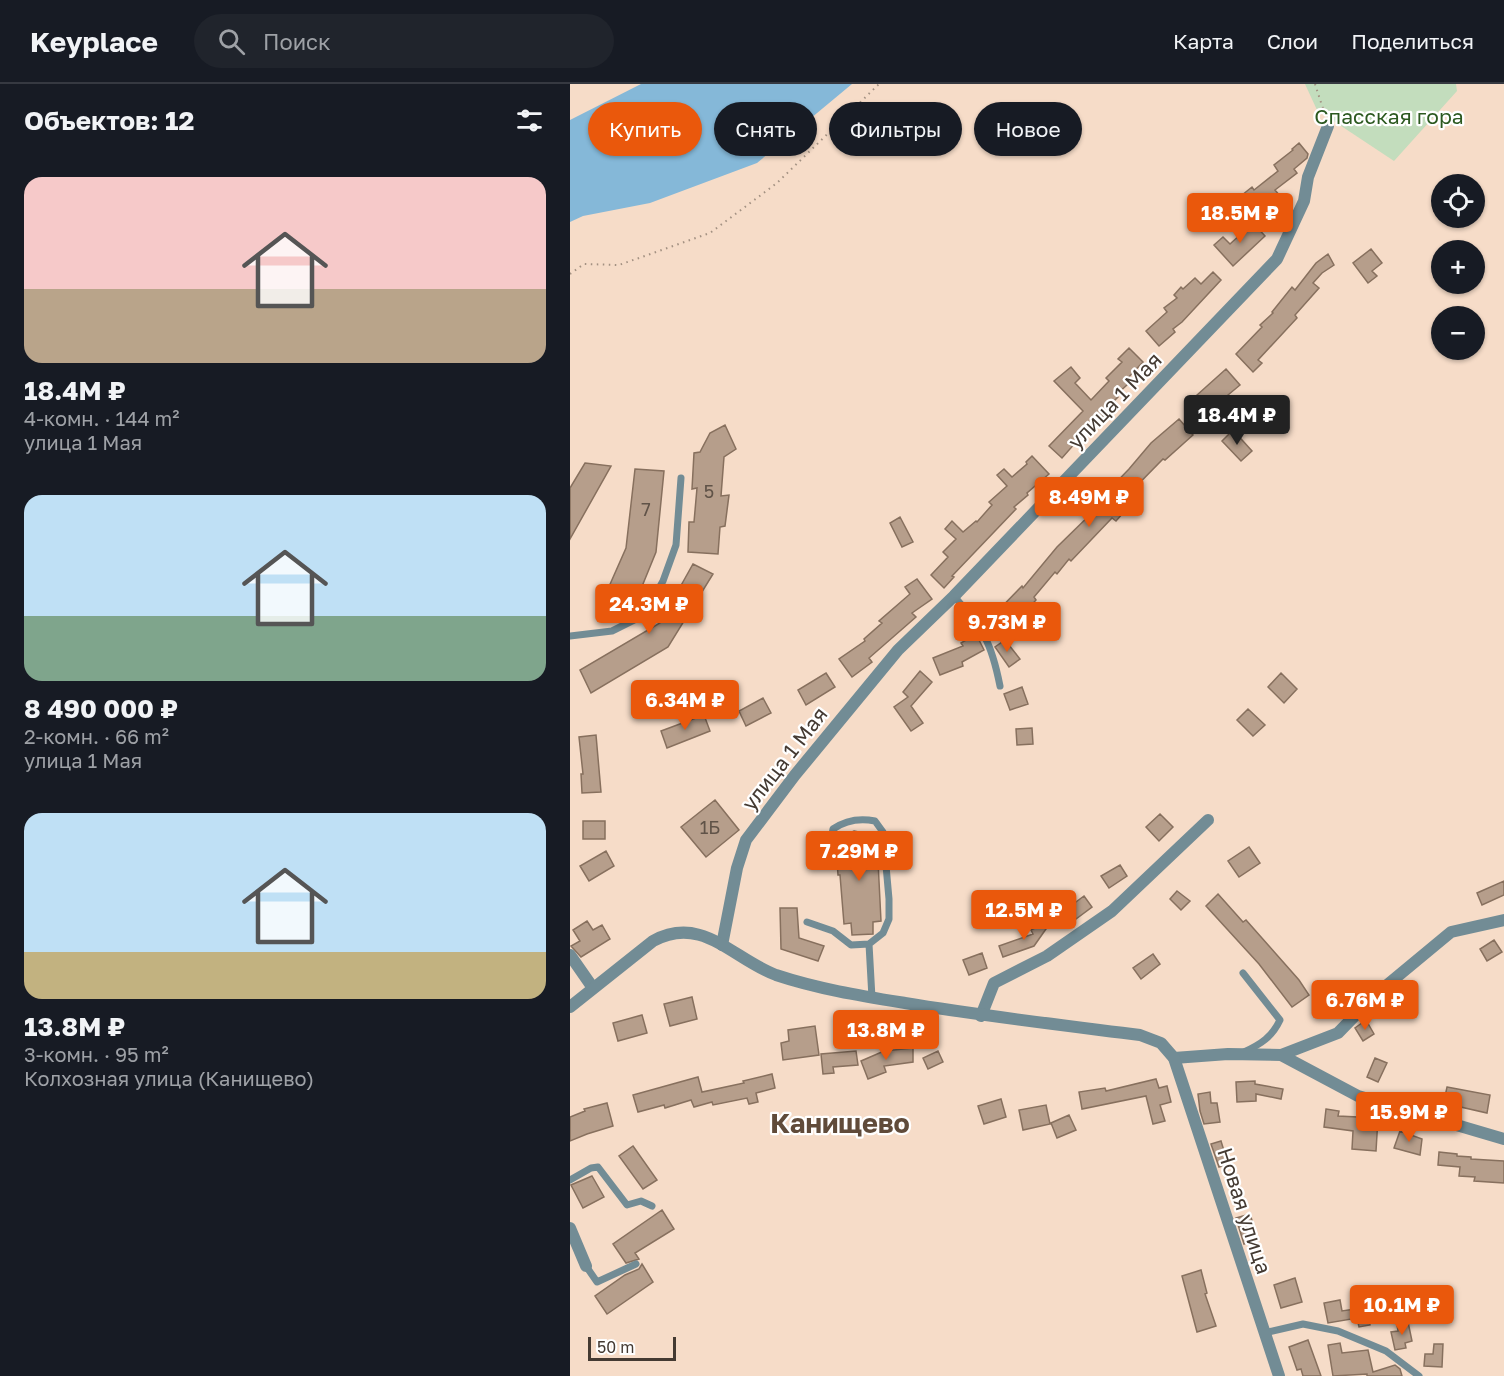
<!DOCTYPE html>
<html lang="ru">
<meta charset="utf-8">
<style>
:root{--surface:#171b24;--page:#20242c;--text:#f1f3f6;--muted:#9ea1a6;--line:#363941;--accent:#ea580c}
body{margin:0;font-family:"Golos Text",sans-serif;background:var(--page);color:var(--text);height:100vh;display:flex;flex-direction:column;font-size:22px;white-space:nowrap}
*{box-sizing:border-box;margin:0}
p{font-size:20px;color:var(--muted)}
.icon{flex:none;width:33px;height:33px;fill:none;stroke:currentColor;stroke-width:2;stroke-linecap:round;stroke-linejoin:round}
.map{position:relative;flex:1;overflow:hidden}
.sheet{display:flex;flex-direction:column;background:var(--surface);width:570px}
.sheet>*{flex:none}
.guide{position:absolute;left:18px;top:18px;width:570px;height:54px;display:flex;gap:12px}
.controls{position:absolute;left:861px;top:90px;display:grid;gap:12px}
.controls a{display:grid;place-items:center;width:54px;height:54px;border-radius:50%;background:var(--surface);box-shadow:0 2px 4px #0004;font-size:30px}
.scale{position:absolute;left:18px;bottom:15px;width:88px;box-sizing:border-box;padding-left:6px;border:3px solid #443a32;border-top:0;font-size:16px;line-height:21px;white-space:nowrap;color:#443a32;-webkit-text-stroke:4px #fff;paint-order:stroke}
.price{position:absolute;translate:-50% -51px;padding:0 14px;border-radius:6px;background:var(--accent);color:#fff;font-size:20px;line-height:39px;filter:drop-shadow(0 2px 3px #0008)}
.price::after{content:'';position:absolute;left:50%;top:36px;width:18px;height:14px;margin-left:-9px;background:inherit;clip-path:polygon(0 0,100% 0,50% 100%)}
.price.active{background:#222;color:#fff}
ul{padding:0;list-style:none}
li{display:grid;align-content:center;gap:12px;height:318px;padding:0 24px}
li span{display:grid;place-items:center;height:186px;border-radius:18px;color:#555}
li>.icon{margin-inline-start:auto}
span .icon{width:108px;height:108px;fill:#fffc;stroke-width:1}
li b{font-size:26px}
h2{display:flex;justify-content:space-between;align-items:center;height:72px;padding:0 24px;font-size:26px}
.tag{padding:0 21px;border-radius:27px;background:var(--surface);box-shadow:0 2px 4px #0004;font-size:21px;line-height:54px}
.tag.active{background:var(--accent);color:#fff}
header{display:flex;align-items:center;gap:36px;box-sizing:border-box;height:84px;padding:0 30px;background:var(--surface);border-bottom:2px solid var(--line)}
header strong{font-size:28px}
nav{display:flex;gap:33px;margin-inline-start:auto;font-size:21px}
.search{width:420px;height:54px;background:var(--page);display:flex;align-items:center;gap:15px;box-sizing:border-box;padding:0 21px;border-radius:33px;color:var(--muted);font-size:22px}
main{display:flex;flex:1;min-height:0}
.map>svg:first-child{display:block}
.green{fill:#c3ddbd}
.water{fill:#85b8d8}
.building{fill:#b69e8b;stroke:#87705e;stroke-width:1.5}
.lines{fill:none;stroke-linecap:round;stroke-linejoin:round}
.path{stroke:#a39182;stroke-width:2;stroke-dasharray:1.5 4.5;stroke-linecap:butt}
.service{stroke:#728c95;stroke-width:7}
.minor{stroke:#728c95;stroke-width:12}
.tertiary{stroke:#728c95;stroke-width:12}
.labels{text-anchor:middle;stroke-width:4.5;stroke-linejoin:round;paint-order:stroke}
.number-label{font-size:18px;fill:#605348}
.park-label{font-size:21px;fill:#2c5920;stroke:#fff}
.street-label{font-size:21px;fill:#443a32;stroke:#fff}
.district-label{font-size:27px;font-weight:bold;fill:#604b3a;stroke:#fff}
</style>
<header>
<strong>Keyplace</strong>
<div class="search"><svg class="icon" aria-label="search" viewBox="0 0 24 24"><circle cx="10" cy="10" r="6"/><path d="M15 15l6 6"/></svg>Поиск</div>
<nav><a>Карта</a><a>Слои</a><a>Поделиться</a></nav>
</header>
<main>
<section class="sheet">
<h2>Объектов: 12<svg class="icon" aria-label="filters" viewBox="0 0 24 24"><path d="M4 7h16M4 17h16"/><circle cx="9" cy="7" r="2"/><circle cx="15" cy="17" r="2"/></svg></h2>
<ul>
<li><span style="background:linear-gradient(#f6c9c9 60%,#b9a48a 0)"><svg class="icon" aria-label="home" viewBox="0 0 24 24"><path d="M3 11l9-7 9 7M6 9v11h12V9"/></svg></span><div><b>18.4M ₽</b><p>4-комн. · 144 m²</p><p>улица 1 Мая</p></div></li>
<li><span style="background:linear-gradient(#bfe0f5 65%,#7fa58c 0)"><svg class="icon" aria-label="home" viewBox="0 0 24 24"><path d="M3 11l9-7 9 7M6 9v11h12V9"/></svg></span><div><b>8 490 000 ₽</b><p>2-комн. · 66 m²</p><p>улица 1 Мая</p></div></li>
<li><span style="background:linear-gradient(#bfe0f5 75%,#c2b280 0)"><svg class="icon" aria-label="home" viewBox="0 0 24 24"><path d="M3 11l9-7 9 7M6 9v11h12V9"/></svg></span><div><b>13.8M ₽</b><p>3-комн. · 95 m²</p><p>Колхозная улица (Канищево)</p></div></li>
</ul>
</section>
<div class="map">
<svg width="934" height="1292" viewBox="0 0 934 1292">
<rect width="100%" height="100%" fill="#f6dcc8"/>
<path class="green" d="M 735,0 L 886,0 L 887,7 L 824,77 L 747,26 Z"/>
<path class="water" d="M 71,0 L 282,0 L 187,79 L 80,119 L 13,132 L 0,138 L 0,36 Z"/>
<path class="building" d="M 729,59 L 738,70 L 737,74 L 724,85 L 727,89 L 705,106 L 710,112 L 697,123 L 699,125 L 689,133 L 672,111 L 682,103 L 684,106 L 708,87 L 704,81 L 723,66 L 722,65 Z
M 683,139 L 695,152 L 663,182 L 644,161 L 653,153 L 660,160 Z
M 801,165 L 812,179 L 802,187 L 807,192 L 798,199 L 783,179 Z
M 758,170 L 764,181 L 752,189 L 743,199 L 749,204 L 725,231 L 727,234 L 688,276 L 692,279 L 683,288 L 666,270 L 692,243 L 690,241 L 703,229 L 702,228 L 722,203 L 725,206 L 746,179 Z
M 643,188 L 651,196 L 612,238 L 603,245 L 605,248 L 589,262 L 576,247 L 597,228 L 594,224 L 607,214 L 604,211 L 611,203 L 613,205 L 625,194 L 631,200 Z
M 559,264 L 573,278 L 555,297 L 558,300 L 546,311 L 548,313 L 533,328 L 535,330 L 515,350 L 514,349 L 492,374 L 479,362 L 513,327 L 484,297 L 501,283 L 510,294 L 505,299 L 521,316 L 539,297 L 536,294 L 552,278 L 548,275 Z
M 656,285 L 670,301 L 640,326 L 644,330 L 635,339 L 617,320 Z
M 609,335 L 623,351 L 595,376 L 593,375 L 546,423 L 553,429 L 546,437 L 542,434 L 501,477 L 499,475 L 487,490 L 485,488 L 464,513 L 466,516 L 448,536 L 453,541 L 437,557 L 417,538 L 452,502 L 453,504 L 487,463 L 529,422 L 525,418 L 533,410 L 534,411 L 559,385 L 581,359 Z
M 155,341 L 166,365 L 154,373 L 151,412 L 159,411 L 155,442 L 150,443 L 148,470 L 118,468 L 119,438 L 124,438 L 127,404 L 122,405 L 124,369 L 130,368 L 140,349 Z
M 663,346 L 682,367 L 671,377 L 652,357 Z
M 462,372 L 479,390 L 457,409 L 458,411 L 444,423 L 446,425 L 382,492 L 384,493 L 374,504 L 361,491 L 378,473 L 373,468 L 386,455 L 375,445 L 382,437 L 393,448 L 406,437 L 407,438 L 422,421 L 419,418 L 437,402 L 427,391 L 434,385 L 442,393 L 457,380 L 456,378 Z
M 15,379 L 41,382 L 0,455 L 0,404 Z
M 65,385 L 94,387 L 86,468 L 64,522 L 30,523 L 56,464 Z
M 330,433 L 343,458 L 332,463 L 320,439 Z
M 123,480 L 143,490 L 98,563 L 21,609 L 10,586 L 90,539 Z
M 347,495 L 362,515 L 342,529 L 346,533 L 299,574 L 302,578 L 282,593 L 269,575 L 295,557 L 294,555 L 312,539 L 309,537 L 340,510 L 335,503 Z
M 406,550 L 414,566 L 392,578 L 393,582 L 370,591 L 363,574 L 393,562 L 391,559 Z
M 435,556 L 450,575 L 439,583 L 425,563 Z
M 350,587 L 362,598 L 341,622 L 353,639 L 341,647 L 324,623 L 338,613 L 333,608 Z
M 256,589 L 265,603 L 236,621 L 228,606 Z
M 711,589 L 727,605 L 714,619 L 698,603 Z
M 452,603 L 458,620 L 440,626 L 434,610 Z
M 193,614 L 201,629 L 176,642 L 169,627 Z
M 678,625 L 695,641 L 683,652 L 667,636 Z
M 134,631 L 140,647 L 97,664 L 91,647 Z
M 462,644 L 463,660 L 447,661 L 446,645 Z
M 26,651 L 31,708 L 12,709 L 11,690 L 13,690 L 9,653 Z
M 145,716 L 169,746 L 136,773 L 111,743 Z
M 590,730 L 603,743 L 589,757 L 576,743 Z
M 13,737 L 35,737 L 35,755 L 13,755 Z
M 284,747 L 293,749 L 298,757 L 307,757 L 311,837 L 303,838 L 303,850 L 282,851 L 281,839 L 274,840 L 270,791 L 268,791 L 266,762 L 270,760 L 275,751 Z
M 679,763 L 690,779 L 669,793 L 658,777 Z
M 36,767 L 44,782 L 19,797 L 10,782 Z
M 550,781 L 557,792 L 539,804 L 531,792 Z
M 934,797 L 934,811 L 912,821 L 907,809 Z
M 607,807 L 620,817 L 611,826 L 600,815 Z
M 648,810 L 673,838 L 676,836 L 729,896 L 739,911 L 722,923 L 689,880 L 636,822 Z
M 514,812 L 522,823 L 506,835 L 498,824 Z
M 210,824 L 227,824 L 229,854 L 254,862 L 248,877 L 211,865 Z
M 483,835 L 464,862 L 433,873 L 429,862 L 463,850 L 461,846 Z
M 17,837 L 23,846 L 32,841 L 40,855 L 11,873 L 1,862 L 10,857 L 3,846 Z
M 924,856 L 932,868 L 917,877 L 910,865 Z
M 412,869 L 417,884 L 399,891 L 393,876 Z
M 583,870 L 590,880 L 571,895 L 563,884 Z
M 122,913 L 127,935 L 100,942 L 94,920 Z
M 72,931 L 77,949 L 48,957 L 43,939 Z
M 796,936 L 804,950 L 793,957 L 785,944 Z
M 245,942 L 249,971 L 213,976 L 211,959 L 219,957 L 218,946 Z
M 343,964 L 343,978 L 314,982 L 316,988 L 298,995 L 291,977 L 314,967 Z
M 286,967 L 288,981 L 263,983 L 264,989 L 253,990 L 251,970 Z
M 368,967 L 373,978 L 358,985 L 353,974 Z
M 805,974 L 817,979 L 808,998 L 797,993 Z
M 202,990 L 205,1004 L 186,1009 L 188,1018 L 179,1020 L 177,1014 L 143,1021 L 142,1018 L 124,1023 L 121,1016 L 95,1024 L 94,1021 L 68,1028 L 63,1011 L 128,993 L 132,1008 L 174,999 L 173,997 Z
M 586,995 L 589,1004 L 597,1002 L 601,1018 L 590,1021 L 595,1037 L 583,1040 L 576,1012 L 512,1025 L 509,1008 L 535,1004 L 536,1007 Z
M 685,997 L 685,1000 L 713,1005 L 711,1015 L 686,1010 L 686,1017 L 667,1018 L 666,998 Z
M 877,1003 L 920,1011 L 917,1029 L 886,1022 L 885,1025 L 873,1022 Z
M 640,1008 L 641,1019 L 647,1019 L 650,1038 L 634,1040 L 630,1027 L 628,1010 Z
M 431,1015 L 436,1033 L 414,1040 L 408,1022 Z
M 37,1019 L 43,1042 L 17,1050 L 0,1057 L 0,1033 L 15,1027 L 14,1025 Z
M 476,1021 L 480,1040 L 453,1046 L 449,1026 Z
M 756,1025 L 769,1027 L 768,1032 L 808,1034 L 806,1067 L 782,1065 L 783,1047 L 754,1043 Z
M 499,1031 L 506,1046 L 487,1054 L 481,1039 Z
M 830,1047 L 852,1055 L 850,1071 L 824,1064 Z
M 651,1057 L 658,1080 L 649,1083 L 641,1060 Z
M 63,1062 L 87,1096 L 73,1105 L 49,1072 Z
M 869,1068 L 887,1070 L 887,1072 L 901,1073 L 901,1075 L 934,1077 L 934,1099 L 904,1097 L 905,1093 L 889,1092 L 890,1083 L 868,1081 Z
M 22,1092 L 34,1113 L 13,1124 L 1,1101 Z
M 92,1126 L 104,1145 L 65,1169 L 69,1175 L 56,1179 L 43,1160 Z
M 680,1130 L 688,1156 L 674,1160 L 666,1134 Z
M 72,1180 L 83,1198 L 37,1230 L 25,1212 L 55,1191 L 69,1185 Z
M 631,1186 L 637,1209 L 635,1210 L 646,1242 L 627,1248 L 612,1192 Z
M 725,1194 L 732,1218 L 711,1224 L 704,1201 Z
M 770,1216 L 772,1227 L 798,1223 L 800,1241 L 789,1243 L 787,1234 L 758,1239 L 754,1219 Z
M 838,1238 L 842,1257 L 835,1259 L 836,1264 L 825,1266 L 821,1248 L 828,1247 L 827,1241 Z
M 738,1256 L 751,1292 L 733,1292 L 731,1285 L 727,1286 L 719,1263 Z
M 770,1259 L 772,1269 L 798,1266 L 803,1288 L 825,1281 L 830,1285 L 832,1292 L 797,1292 L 797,1290 L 763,1292 L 758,1261 Z
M 864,1260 L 873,1260 L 872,1283 L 854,1282 L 855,1270 L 863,1270 Z"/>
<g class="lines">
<path class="path" d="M 745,0 L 755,31
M 0,190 L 14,180 L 49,181 L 140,149 L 207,99 L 309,0"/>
<path class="service" d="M 384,512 C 414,547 421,557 430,602
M 0,552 L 42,547 L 64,536 L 78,524 L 93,497 L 106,461 L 111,394
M 260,773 L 260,761 L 263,745 C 276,736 290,734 305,737 L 313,748 L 319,815 L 319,835 L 313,849 L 299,860 L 302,914
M 237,838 L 263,847 L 281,861 L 299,860
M 673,889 L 710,936 C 702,953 691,960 674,968
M 0,1096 L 21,1084 L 28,1083 L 57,1121 L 71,1117 L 82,1122
M 16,1182 L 27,1198 L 66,1180
M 694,1249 L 733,1240 L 768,1247 L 816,1267 L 849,1292"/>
<path class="minor" d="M 152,861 L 167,784 L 176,756 L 225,691 L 328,566 L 384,512 L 707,175 L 734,117 L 738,93 L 758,42
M 0,871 L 23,904
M 411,932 L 424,899 L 477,872 L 542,827 L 638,736
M 711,971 L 768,949 L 805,911 L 881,848 L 934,836
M 604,974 L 658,970 L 711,971 L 788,1012 L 934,1055
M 0,1144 L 16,1182"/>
<path class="tertiary" d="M 0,923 L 83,857 C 132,830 163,875 206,891 C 248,905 292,912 335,919 C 413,932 491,941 570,951 L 591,959 L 604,974 L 709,1292"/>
</g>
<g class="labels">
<g class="number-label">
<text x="139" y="414">5</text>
<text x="76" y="432">7</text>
<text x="140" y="750">1Б</text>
</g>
<g class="park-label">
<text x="819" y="40">Спасская гора</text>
</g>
<g class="street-label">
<text transform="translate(545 317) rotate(-46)" y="7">улица 1 Мая</text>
<text transform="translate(215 675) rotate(-52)" y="7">улица 1 Мая</text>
<text transform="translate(674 1127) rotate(72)" y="7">Новая улица</text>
</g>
<g class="district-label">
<text x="270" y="1049">Канищево</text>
</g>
</g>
</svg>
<div class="controls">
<a><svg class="icon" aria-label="locate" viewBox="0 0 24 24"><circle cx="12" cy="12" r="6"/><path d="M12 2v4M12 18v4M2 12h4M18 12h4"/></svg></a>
<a>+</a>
<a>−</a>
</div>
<div class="scale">50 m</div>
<b class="price" style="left:670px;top:160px">18.5M ₽</b>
<b class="price active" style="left:667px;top:362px">18.4M ₽</b>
<b class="price" style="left:519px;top:444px">8.49M ₽</b>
<b class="price" style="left:79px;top:551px">24.3M ₽</b>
<b class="price" style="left:437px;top:569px">9.73M ₽</b>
<b class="price" style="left:115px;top:647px">6.34M ₽</b>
<b class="price" style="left:289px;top:798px">7.29M ₽</b>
<b class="price" style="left:454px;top:857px">12.5M ₽</b>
<b class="price" style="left:795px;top:947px">6.76M ₽</b>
<b class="price" style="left:316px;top:977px">13.8M ₽</b>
<b class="price" style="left:839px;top:1059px">15.9M ₽</b>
<b class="price" style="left:832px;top:1252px">10.1M ₽</b>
<div class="guide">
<a class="tag active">Купить</a>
<a class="tag">Снять</a>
<a class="tag">Фильтры</a>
<a class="tag">Новое</a>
</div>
</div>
</main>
